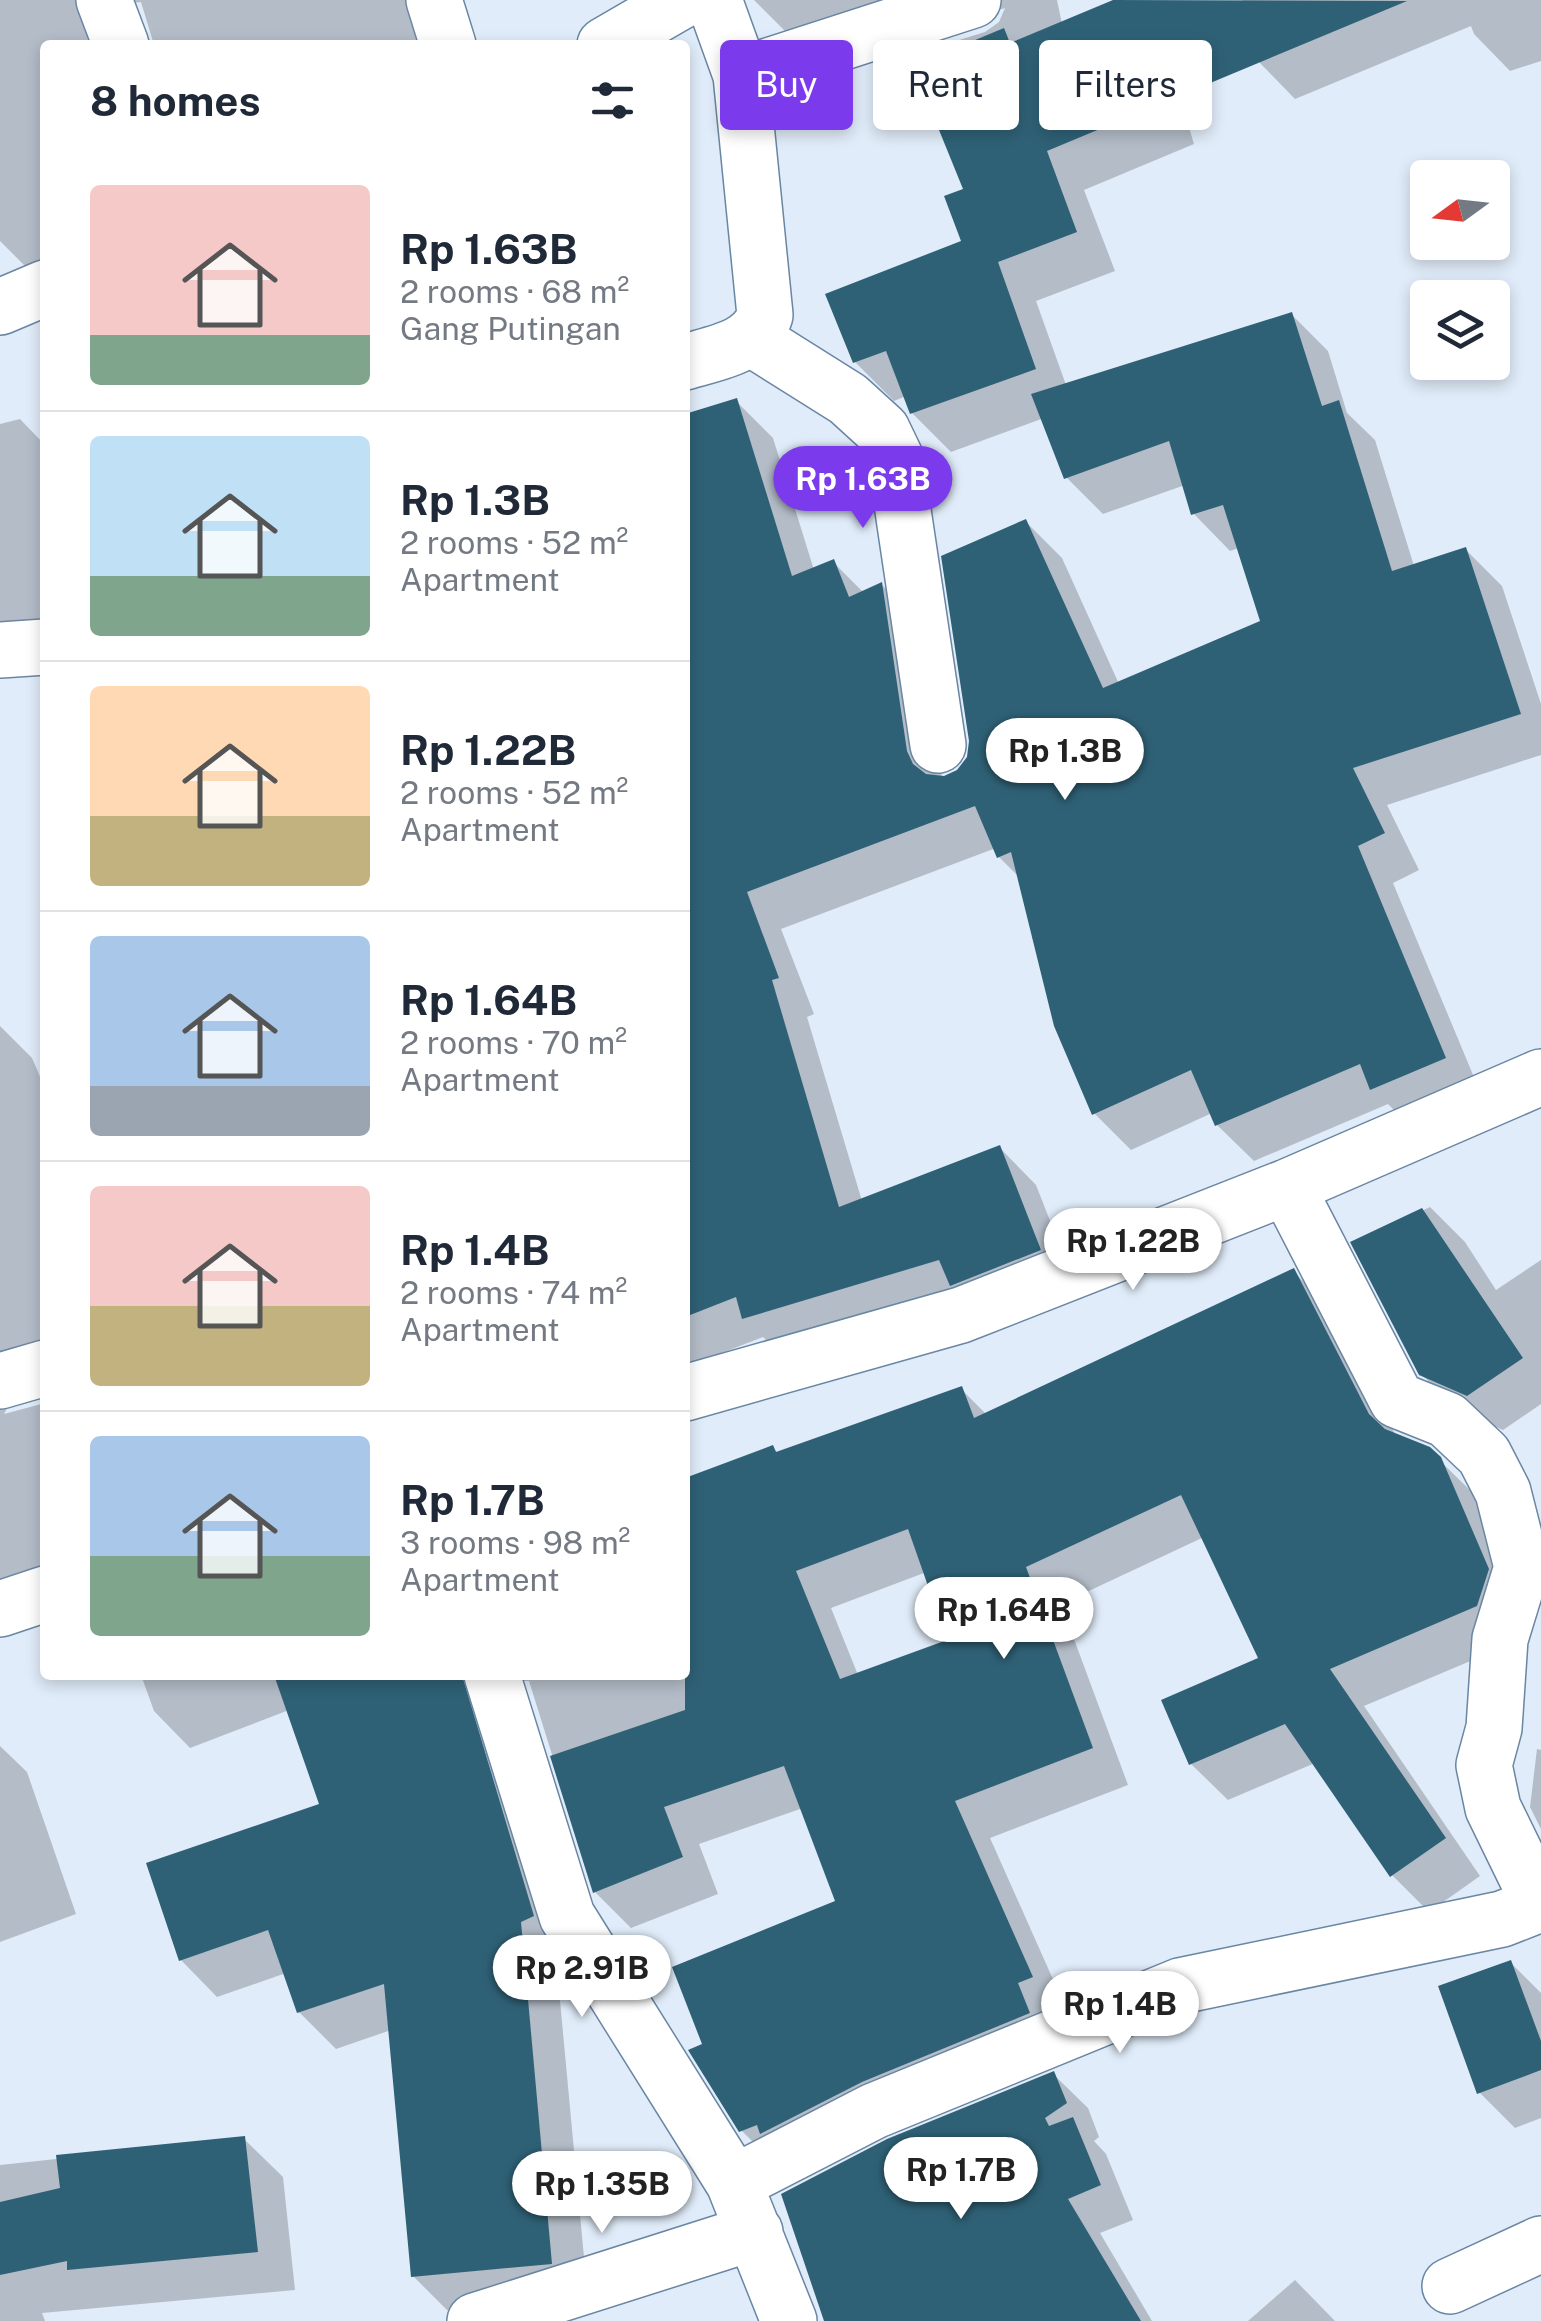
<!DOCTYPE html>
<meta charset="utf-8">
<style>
:root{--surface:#fff;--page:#f6f6f7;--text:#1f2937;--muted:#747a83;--line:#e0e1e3;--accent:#7c3aed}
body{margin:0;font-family:"Public Sans",sans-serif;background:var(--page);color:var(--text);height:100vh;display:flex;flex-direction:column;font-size:38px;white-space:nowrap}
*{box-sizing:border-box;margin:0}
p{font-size:32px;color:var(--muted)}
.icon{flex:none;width:55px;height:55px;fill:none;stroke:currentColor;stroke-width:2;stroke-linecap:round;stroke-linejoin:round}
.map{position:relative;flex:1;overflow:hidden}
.side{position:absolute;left:40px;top:40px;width:650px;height:1640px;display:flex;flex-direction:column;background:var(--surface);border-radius:10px;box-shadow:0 5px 15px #0003}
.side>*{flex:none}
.top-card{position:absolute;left:720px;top:40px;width:670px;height:90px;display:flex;gap:20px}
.needle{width:65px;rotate:255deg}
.fabs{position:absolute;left:1410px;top:160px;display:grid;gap:20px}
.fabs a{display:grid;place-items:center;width:100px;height:100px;border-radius:10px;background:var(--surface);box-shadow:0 5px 15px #0003;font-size:50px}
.price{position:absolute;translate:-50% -85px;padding:0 22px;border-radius:35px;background:#fff;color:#222;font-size:32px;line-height:65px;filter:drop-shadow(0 2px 5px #0008)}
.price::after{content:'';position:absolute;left:50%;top:60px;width:30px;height:22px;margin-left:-15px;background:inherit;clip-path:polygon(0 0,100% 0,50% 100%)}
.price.active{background:var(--accent);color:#fff}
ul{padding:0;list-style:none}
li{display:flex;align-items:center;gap:30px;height:250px;padding:0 50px}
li+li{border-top:2px solid var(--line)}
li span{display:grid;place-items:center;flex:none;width:280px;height:200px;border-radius:10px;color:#555}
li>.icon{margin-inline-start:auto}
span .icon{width:120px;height:120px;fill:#fffc;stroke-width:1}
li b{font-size:42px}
h2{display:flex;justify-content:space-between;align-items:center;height:120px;padding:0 50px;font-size:42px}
.tag{padding:0 35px;border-radius:10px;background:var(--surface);box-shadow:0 5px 15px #0003;font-size:35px;line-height:90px}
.tag.active{background:var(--accent);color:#fff}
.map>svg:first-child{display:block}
.shadow{fill:#0003;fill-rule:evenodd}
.building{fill:#2f6176;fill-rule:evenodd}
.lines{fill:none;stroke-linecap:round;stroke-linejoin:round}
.minor-casing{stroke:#6986a3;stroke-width:58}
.minor{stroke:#fff;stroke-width:55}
</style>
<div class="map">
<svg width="1541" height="2321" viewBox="0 0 1541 2321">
<rect width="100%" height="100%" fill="#e0ecf9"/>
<path class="shadow" d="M 0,0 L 431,0 L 437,45 L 154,45 L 141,2 L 126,4 L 107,45 L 45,45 L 45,268 L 33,274 L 0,241 Z
M 754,0 L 1057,0 L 1062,24 L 1125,0 L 1162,37 L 1194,144 L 1084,190 L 1115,271 L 1036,301 L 1066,385 L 1292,315 L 1328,351 L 1347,413 L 1375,440 L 1414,566 L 1466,550 L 1502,586 L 1541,704 L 1541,755 L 1387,805 L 1419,870 L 1393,883 L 1481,1094 L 1409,1125 L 1388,1104 L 1254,1161 L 1217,1125 L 1212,1113 L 1131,1150 L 1095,1114 L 1058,1028 L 1019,877 L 999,857 L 996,848 L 781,929 L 814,1014 L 807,1017 L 862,1201 L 1000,1148 L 1036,1185 L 1076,1287 L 781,1355 L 763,1337 L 685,1367 L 685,417 L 736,401 L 773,438 L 814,570 L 833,562 L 864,593 L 882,585 L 918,621 L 942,779 L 958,772 L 969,758 L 1026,522 L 1062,558 L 1119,684 L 1263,622 L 1239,548 L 1230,551 L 1194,514 L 1185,485 L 1103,514 L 1067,478 L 1044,418 L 951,452 L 912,413 L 906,396 L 894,401 L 855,362 L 964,243 L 966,190 L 911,55 L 985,32 L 999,22 L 1005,8 L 925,34 L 789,35 Z
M 1242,0 L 1541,0 L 1541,61 L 1510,71 L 1474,34 L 1471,26 L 1295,99 L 1259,62 Z
M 20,419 L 45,445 L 45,657 L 0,669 L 0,424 Z
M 0,1026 L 32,1058 L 45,1088 L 45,1382 L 13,1397 L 4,1414 L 45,1403 L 45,1610 L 0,1625 Z
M 1430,1207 L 1465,1242 L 1496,1290 L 1541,1260 L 1541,1404 L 1503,1430 L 1457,1409 L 1421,1374 L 1354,1243 Z
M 1293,1271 L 1330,1308 L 1396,1436 L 1428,1449 L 1477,1497 L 1513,1643 L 1364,1706 L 1480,1876 L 1429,1912 L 1392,1875 L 1315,1763 L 1228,1800 L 1191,1764 L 1261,1660 L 1204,1537 L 1061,1604 L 1128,1785 L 990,1838 L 1068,2013 L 778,2167 L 741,2130 L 705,2046 L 838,1903 L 803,1808 L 699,1844 L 718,1894 L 631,1928 L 595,1892 L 529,1681 L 521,1681 L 569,1953 L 556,1958 L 588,2300 L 450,2313 L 413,2276 L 391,2030 L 336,2049 L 299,2012 L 286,1973 L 217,1997 L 181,1960 L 322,1806 L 289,1710 L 190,1748 L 154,1711 L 141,1675 L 685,1675 L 685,1480 L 773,1448 L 779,1454 L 961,1389 L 987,1415 ZM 924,1573 L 950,1641 L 858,1675 L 831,1608 Z
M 0,1746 L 27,1772 L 76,1914 L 0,1942 Z
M 1537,1749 L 1541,1750 L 1541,1829 L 1530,1807 Z
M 1511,1963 L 1541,1993 L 1541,2118 L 1515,2128 L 1479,2092 Z
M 1053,2074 L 1088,2108 L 1099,2137 L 1094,2141 L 1106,2154 L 1133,2220 L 1100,2233 L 1152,2321 L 848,2321 Z
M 244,2139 L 283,2177 L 295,2290 L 42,2313 L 45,2321 L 0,2321 L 0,2165 Z
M 1295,2280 L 1335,2321 L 1248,2321 Z"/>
<path class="building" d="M 1113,0 L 1407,1 L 1047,151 L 1077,232 L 998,262 L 1036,369 L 910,414 L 886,351 L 853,363 L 825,294 L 961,241 L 944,196 L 963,189 L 913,66 L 1004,28 L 1010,43 Z
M 1292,312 L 1322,406 L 1339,400 L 1392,571 L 1466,547 L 1521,714 L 1353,768 L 1385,833 L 1358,846 L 1446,1058 L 1370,1090 L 1360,1064 L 1215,1126 L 1191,1070 L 1092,1115 L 1054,1026 L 1011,852 L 997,858 L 975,806 L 747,892 L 779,978 L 772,980 L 839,1207 L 1000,1145 L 1041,1250 L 950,1286 L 939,1260 L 742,1319 L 736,1297 L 685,1317 L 685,414 L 737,398 L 792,576 L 834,559 L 849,597 L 882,582 L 907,751 L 913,764 L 926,774 L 944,776 L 957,770 L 967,757 L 969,741 L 941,556 L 1026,519 L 1103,688 L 1260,621 L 1223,505 L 1191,515 L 1169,441 L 1064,479 L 1031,394 Z
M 1422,1208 L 1523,1358 L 1467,1396 L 1419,1375 L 1350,1242 Z
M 1294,1268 L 1369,1414 L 1385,1429 L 1430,1447 L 1441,1457 L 1489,1569 L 1477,1606 L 1330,1669 L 1446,1838 L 1390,1877 L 1285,1724 L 1189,1765 L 1161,1700 L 1258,1658 L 1181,1495 L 1026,1567 L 1093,1748 L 955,1801 L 1033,1977 L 1018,1983 L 1030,2013 L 862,2082 L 760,2134 L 757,2125 L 739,2132 L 688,2050 L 702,2044 L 672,1967 L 835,1901 L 784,1766 L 664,1807 L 683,1857 L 593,1893 L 550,1756 L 685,1710 L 685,1478 L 773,1445 L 776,1452 L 962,1386 L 974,1418 ZM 908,1529 L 947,1640 L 840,1679 L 796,1571 Z
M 274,1675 L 462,1675 L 534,1916 L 521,1922 L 552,2264 L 411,2277 L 384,1984 L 297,2013 L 268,1930 L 179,1961 L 146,1863 L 319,1804 Z
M 1511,1960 L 1541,2041 L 1541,2070 L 1477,2094 L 1438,1986 Z
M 1054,2071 L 1067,2103 L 1045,2118 L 1049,2126 L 1073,2117 L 1101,2185 L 1068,2199 L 1141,2321 L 824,2321 L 781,2194 L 887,2139 Z
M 245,2136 L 258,2252 L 67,2270 L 67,2261 L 0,2275 L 0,2202 L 60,2188 L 56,2155 Z"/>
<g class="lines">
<g class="minor-casing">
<path id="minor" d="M 104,0 L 121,45
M 434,0 L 448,45
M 605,45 L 683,0
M 741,75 L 973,0
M 0,307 L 45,288
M 751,338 L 848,399 L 882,430 L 895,457 L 938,745
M 685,362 C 714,353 755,348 765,315 L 741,75 L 714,0
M 0,650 L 45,647
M 0,1381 L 45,1368
M 685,1393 L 961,1315 L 1287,1187 L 1541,1077
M 0,1609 L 45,1594
M 492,1675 L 567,1916 L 734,2183 L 789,2321
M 734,2183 L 874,2111 L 1180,1986 L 1502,1919 L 1530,1908 L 1533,1890 L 1493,1808 L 1484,1765 L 1494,1728 L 1500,1639 L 1522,1567 L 1503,1492 L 1484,1455 L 1447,1420 L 1397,1400 L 1287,1187
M 1450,2286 L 1541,2244
M 475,2321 L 755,2232"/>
</g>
<use href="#minor" class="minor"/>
</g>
</svg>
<div class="fabs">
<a><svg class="needle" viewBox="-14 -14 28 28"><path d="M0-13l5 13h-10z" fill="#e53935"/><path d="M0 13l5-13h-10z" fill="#747a83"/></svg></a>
<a><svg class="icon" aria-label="layers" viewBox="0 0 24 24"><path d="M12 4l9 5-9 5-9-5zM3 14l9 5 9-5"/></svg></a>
</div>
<b class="price active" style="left:863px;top:531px">Rp 1.63B</b>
<b class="price" style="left:1065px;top:803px">Rp 1.3B</b>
<b class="price" style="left:1133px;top:1293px">Rp 1.22B</b>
<b class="price" style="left:1004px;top:1662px">Rp 1.64B</b>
<b class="price" style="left:582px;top:2020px">Rp 2.91B</b>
<b class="price" style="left:1120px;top:2056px">Rp 1.4B</b>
<b class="price" style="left:961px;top:2222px">Rp 1.7B</b>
<b class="price" style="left:602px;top:2236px">Rp 1.35B</b>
<div class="top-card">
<a class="tag active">Buy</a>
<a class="tag">Rent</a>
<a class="tag">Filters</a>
</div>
<section class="side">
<h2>8 homes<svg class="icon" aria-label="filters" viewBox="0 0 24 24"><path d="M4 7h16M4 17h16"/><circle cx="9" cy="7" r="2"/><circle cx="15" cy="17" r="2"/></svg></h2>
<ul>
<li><span style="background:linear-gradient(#f6c9c9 75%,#7fa58c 0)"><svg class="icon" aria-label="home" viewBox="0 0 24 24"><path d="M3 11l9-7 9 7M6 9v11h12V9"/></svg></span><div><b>Rp 1.63B</b><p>2 rooms · 68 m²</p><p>Gang Putingan</p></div></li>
<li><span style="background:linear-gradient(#bfe0f5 70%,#7fa58c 0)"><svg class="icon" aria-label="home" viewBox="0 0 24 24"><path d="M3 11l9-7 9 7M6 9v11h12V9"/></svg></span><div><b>Rp 1.3B</b><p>2 rooms · 52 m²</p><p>Apartment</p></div></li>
<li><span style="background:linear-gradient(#ffd9b3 65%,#c2b280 0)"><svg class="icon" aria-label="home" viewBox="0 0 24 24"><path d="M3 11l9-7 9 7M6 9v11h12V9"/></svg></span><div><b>Rp 1.22B</b><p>2 rooms · 52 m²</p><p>Apartment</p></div></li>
<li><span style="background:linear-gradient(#a9c7e8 75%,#9aa5b1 0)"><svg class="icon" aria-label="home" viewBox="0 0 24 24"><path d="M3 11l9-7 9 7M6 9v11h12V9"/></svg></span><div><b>Rp 1.64B</b><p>2 rooms · 70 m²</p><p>Apartment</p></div></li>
<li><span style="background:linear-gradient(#f6c9c9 60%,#c2b280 0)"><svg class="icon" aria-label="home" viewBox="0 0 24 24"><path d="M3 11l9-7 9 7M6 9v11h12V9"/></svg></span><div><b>Rp 1.4B</b><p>2 rooms · 74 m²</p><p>Apartment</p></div></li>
<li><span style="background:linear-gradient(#a9c7e8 60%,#7fa58c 0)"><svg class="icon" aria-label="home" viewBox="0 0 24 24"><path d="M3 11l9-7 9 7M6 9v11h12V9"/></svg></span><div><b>Rp 1.7B</b><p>3 rooms · 98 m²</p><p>Apartment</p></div></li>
</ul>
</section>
</div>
